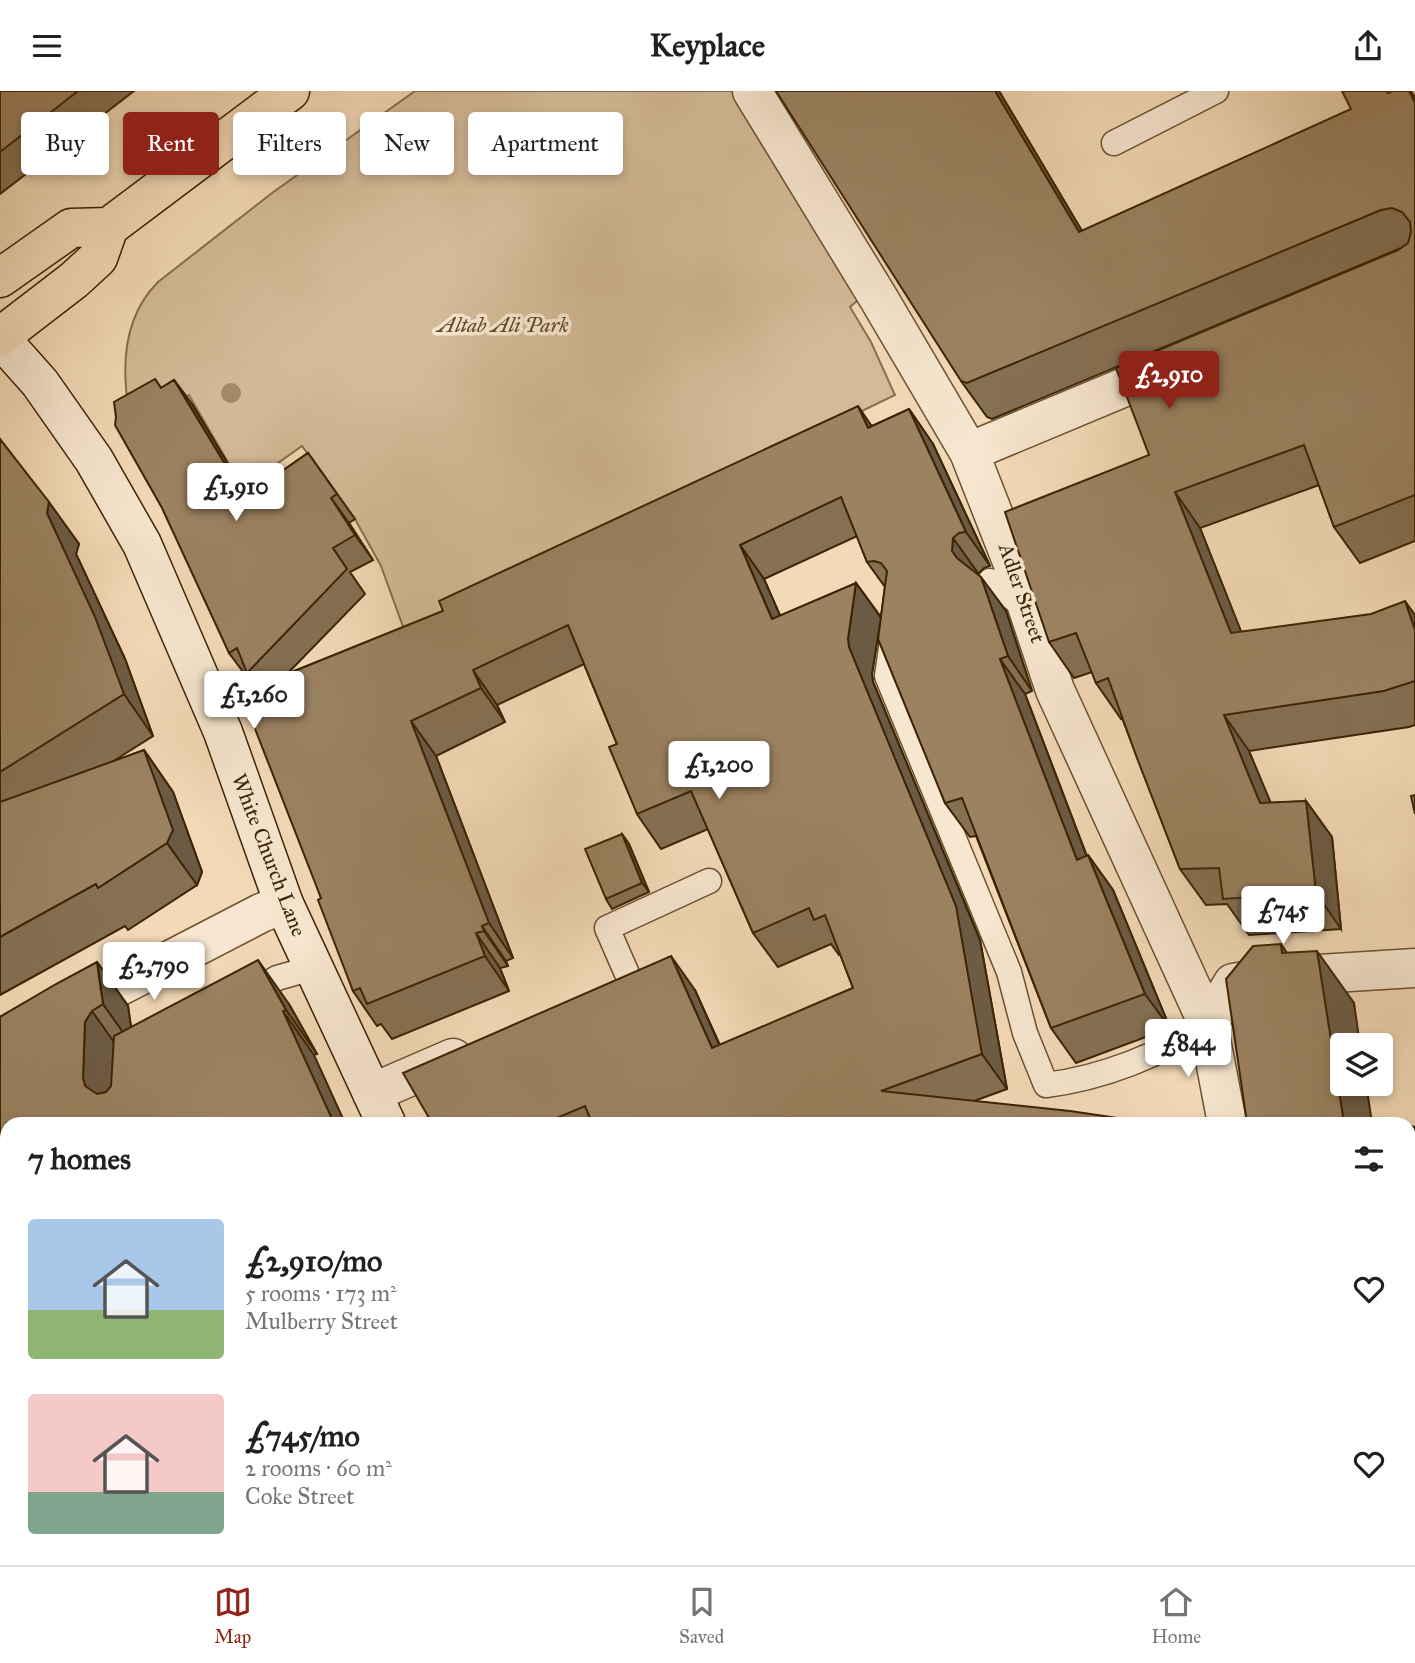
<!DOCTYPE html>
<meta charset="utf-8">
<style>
:root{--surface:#fff;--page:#f6f6f6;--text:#202124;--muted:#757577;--line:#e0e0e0;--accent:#8f2418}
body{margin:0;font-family:"IM FELL Great Primer",serif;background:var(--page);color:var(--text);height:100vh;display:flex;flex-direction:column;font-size:26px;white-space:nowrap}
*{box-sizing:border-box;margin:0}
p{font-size:23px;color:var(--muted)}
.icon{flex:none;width:38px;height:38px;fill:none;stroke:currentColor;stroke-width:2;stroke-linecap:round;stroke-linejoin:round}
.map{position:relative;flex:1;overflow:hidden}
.drawer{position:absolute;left:0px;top:1026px;width:1416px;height:450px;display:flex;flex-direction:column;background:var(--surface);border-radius:21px 21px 0 0;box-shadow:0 4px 10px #0003}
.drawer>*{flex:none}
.top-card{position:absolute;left:21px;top:21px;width:700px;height:63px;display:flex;gap:14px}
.buttons{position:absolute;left:1330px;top:942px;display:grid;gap:14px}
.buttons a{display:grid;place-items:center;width:63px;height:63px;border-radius:7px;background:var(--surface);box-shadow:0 4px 10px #0003;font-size:35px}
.price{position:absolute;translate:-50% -60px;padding:0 16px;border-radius:7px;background:#fff;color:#222;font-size:23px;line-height:46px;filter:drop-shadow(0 2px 4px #0008)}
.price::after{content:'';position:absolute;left:50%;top:42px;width:21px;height:16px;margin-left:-10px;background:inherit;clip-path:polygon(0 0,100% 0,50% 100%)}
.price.on{background:var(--accent);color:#fff}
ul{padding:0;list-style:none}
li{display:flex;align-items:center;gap:21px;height:175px;padding:0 28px}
li span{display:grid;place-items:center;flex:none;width:196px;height:140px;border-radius:7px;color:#555}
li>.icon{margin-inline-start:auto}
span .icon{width:84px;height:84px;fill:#fffc;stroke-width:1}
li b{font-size:30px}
h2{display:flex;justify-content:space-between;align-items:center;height:84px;padding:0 28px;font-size:30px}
.tag{padding:0 24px;border-radius:7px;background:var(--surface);box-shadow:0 4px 10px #0003;font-size:24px;line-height:63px}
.tag.on{background:var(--accent);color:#fff}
header{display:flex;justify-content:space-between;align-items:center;height:91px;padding:0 28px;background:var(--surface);font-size:32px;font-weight:700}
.dock{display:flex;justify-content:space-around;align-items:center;height:98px;border-top:2px solid var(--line);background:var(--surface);font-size:19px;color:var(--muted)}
.dock a{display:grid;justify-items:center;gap:4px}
.dock .on{color:var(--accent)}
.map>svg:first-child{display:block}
.green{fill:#d4bb98;stroke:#886f4e;stroke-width:2}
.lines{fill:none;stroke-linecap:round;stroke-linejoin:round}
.lane-casing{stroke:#6a5130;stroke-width:27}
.street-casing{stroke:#6a5130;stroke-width:41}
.secondary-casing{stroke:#3c2303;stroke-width:41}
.highway-casing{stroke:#3c2303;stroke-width:41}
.lane{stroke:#f7e7d0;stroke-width:24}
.street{stroke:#f7e7d0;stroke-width:38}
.secondary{stroke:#f7e7d0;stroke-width:38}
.highway{stroke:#f3dab7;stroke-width:38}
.tree{fill:#a38a68}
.wall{fill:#857053;stroke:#3c2303;stroke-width:2;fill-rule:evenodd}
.shaded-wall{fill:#6c5b44;stroke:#3c2303;stroke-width:2}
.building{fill:#9b8261;stroke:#3c2303;stroke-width:2}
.labels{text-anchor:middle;stroke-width:7;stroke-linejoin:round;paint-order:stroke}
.park-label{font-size:21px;font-style:italic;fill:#624928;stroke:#f7e7d0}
.street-label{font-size:21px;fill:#3c2303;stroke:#f7e7d0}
</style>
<header><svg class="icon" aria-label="menu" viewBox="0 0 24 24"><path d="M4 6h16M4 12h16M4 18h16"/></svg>Keyplace<svg class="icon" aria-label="share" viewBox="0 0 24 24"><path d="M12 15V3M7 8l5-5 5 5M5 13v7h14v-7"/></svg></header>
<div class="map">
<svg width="1415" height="1474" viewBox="0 0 1415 1474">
<rect width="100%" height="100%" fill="#f3dab7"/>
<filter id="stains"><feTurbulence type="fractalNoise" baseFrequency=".00286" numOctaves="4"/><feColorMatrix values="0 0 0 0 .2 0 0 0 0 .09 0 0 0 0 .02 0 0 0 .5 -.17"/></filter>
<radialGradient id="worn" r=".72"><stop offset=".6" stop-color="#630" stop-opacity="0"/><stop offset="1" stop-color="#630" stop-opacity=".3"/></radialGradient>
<path class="green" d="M 415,0 L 733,0 L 858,209 L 850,216 L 871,251 L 895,304 L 405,541 L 381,475 L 355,428 L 302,355 L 243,397 L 189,304 L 173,313 L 129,320 C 121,274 124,225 158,191 L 272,102 Z"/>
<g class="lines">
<g class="lane-casing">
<path id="lane" d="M 1114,52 L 1216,0
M 990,490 L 1026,517
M 893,543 L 887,585 L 1009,881 L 1025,942 L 1046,994 C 1103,987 1160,964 1208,933
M 631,892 L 607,837 L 709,790
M 246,906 L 277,887 L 312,877"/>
</g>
<g class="street-casing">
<path id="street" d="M 752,0 L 879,208 L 969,361 L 1013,473 L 1055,599 L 1208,933 L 1227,1032
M 969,361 L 1170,277
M 1208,933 L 1233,892 L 1269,886 L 1415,877
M 0,962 L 66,923 L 261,822 L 284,813
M 372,1002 L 453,967
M 462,1468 L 467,1474"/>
</g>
<g class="secondary-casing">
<path id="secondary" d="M 0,247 L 40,292 L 94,369 L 142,453 L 223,641 L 284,813 L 386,1032
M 249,1474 L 255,1468"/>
</g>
<g class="highway-casing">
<path id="highway" d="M 0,187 L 71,137 L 109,136
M 0,246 L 74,189 L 98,167 L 109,136 L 290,0
M 0,1169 L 7,1169
M 1409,1306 L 1415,1307"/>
</g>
<use href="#lane" class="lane"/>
<use href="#street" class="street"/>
<use href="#secondary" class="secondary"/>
<use href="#highway" class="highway"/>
</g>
<circle class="tree" cx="231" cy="302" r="10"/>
<path class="wall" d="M 0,0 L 134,0 L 0,103 Z
M 999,0 L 1082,140 L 1415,6 L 1415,450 L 1360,472 L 1334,436 L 1319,394 L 1200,437 L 1241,541 L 1415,524 L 1415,634 L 1409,636 L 1249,660 L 1270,712 L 1306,710 L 1332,746 L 1341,838 L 1249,844 L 1227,813 L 1206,814 L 1180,778 L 1122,627 L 1121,628 L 1096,592 L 1092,581 L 1074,587 L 1049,551 L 1149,364 L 1401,157 L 992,328 L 987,326 L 961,290 Z
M 155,288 L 161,297 L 174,289 L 192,313 L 247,405 L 308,362 L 355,428 L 349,432 L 373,469 L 350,481 L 365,503 L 287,583 L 443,520 L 872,335 L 909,318 L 933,353 L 990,475 L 984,477 L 978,483 L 1006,520 L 1032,600 L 1025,603 L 1087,765 L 1088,764 L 1113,799 L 1170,937 L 1076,972 L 1051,937 L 976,745 L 970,746 L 945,712 L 880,529 L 872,583 L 873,591 L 980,849 L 1007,998 L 974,1010 L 1151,1032 L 432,1032 L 695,899 L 720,954 L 853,897 L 840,863 L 839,864 L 831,853 L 778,876 L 753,842 L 708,738 L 661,758 L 637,723 L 617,653 L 584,573 L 497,614 L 505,631 L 436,665 L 513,867 L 506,870 L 508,875 L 500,877 L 509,900 L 392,948 L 381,933 L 377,935 L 353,900 L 321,807 L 262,626 L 257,596 L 249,585 L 247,586 L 229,562 ZM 857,445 L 867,471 L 885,496 L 881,526 L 856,492 L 780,525 L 764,488 Z
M 0,348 L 79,453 L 76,463 L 125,568 L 153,645 L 112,671 L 144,659 L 173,701 L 202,781 L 197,794 L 128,839 L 125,835 L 0,904 Z
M 622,743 L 629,753 L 649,801 L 612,818 L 606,808 Z
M 97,871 L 128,915 L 131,936 L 289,913 L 317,963 L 7,1032 L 7,1092 L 0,1092 L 0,926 Z
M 1409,1035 L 1415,1036 L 1415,1189 L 1409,1189 Z"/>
<path class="shaded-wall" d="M 995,0 L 999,0 L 1104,177 L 1079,141 Z
M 1409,0 L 1411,0 L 1415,6 L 1415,12 Z
M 174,289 L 192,313 L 263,431 L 245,406 Z
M 858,315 L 882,350 L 868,337 Z
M 909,318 L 933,353 L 990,475 L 966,441 Z
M 1175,401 L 1200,437 L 1256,578 L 1231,542 Z
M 331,407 L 349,432 L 373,469 L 355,444 Z
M 49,411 L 79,453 L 76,463 L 125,568 L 153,645 L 124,603 L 47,422 Z
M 953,447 L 978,482 L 976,495 L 952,460 Z
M 740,454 L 764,488 L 797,563 L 772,528 Z
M 981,486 L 1006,520 L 1032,600 L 1008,565 Z
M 856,492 L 881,527 L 872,583 L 873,591 L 980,849 L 1007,998 L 982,963 L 849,556 L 848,548 Z
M 1405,510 L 1415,524 L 1415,539 Z
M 1000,568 L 1025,603 L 1101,803 L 1077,769 Z
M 473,579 L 497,614 L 505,631 L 481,597 Z
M 1224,624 L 1249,660 L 1286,748 L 1260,712 Z
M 411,630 L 436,665 L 513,867 L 489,832 Z
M 144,659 L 173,701 L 202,781 L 197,794 L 167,752 Z
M 1306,710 L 1332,746 L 1341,838 L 1316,802 Z
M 622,743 L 629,753 L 649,801 L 642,792 Z
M 1088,764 L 1113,799 L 1170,937 L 1145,903 Z
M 482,835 L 506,870 L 508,875 L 484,840 Z
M 476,842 L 500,877 L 509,900 L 485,865 Z
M 1281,853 L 1317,905 L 1282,862 Z
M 1317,860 L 1354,912 L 1360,954 L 1342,954 L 1342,992 L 1366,992 L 1372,1032 L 1344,1032 Z
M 671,865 L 695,899 L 736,992 L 712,957 Z
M 258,869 L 289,913 L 317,963 L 286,919 Z
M 97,871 L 128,915 L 134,957 L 103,913 Z
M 92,920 L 123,964 L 114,1032 L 85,995 L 83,987 L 85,931 Z
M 283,920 L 314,964 L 345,1032 L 333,1032 Z
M 74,1468 L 121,1468 L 124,1471 L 122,1474 L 70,1474 Z"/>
<path class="building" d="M 0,0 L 78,0 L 0,61 Z
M 776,0 L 995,0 L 1079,141 L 1351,18 L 1342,0 L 1387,0 L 1388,2 L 1393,0 L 1409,0 L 1415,12 L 1415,404 L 1334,436 L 1304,354 L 1175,401 L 1231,542 L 1371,523 L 1405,510 L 1415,539 L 1415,590 L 1384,600 L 1224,624 L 1260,712 L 1306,710 L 1316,802 L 1223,808 L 1219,777 L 1180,778 L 1137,667 L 1108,587 L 1096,592 L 1076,542 L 1049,551 L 1005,421 L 1149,364 L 1116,277 L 1398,159 L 1408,152 L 1411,141 L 1410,131 L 1402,121 L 1392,117 L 1381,119 L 967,292 L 961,290 Z
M 155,288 L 161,297 L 174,289 L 245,406 L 308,362 L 337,403 L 331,407 L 355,444 L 333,457 L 347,478 L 247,582 L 237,557 L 229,562 L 162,417 L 115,334 L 116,326 L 114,311 Z
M 858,315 L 868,337 L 909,318 L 966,441 L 959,442 L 953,447 L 952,460 L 957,467 L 981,486 L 1008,565 L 1000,568 L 1077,769 L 1088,764 L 1145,903 L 1051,937 L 962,707 L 945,712 L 878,548 L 887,480 L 881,472 L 874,470 L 867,471 L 841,406 L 740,454 L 772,528 L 856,492 L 848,548 L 849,556 L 956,815 L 982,963 L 881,1000 L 1070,1020 L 1151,1032 L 790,1032 L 790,1027 L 777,1032 L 592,1032 L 585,1015 L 545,1032 L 432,1032 L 403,982 L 671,865 L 712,957 L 853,897 L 825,824 L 814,829 L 809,817 L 753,842 L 691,700 L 637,723 L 609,656 L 617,653 L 568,534 L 473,579 L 481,597 L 411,630 L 489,832 L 482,835 L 484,840 L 476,842 L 485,865 L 367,913 L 360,897 L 353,900 L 318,809 L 321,807 L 252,630 L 262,626 L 250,598 L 443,520 L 439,510 Z
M 0,348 L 49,411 L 47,422 L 95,526 L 124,603 L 0,681 Z
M 144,659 L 173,739 L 167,752 L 98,797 L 96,793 L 0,846 L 0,711 Z
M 1415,704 L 1415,723 L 1411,705 Z
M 622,743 L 642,792 L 606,808 L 585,758 Z
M 1281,853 L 1282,862 L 1317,860 L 1344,1032 L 1247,1032 L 1226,888 L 1253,855 Z
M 258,869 L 286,919 L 283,920 L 333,1030 L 333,1032 L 7,1032 L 7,1049 L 0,1049 L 0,926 L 56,893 L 97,871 L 103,913 L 92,920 L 85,931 L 83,987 L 85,995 L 97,1003 L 106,1001 L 111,995 L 114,945 Z
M 1409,1035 L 1415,1036 L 1415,1139 L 1409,1139 Z
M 0,1223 L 7,1223 L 7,1468 L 74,1468 L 70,1474 L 0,1474 Z
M 1409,1378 L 1415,1378 L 1415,1474 L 747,1474 L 781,1468 L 1409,1468 Z
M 323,1468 L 441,1468 L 445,1474 L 315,1474 Z"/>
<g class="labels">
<g class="park-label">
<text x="503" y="241">Altab Ali Park</text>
</g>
<g class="street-label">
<text transform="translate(1022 502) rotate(71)" y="7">Adler Street</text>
<text transform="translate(269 764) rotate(69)" y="7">White Church Lane</text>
</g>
</g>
<rect width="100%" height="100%" filter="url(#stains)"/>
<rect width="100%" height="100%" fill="url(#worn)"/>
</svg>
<div class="buttons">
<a><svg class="icon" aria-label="layers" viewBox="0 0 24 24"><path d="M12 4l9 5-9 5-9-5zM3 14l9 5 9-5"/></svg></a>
</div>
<b class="price on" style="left:1169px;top:320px">£2,910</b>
<b class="price" style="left:236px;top:432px">£1,910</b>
<b class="price" style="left:254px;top:640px">£1,260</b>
<b class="price" style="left:719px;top:710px">£1,200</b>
<b class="price" style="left:1283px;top:855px">£745</b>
<b class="price" style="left:154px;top:911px">£2,790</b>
<b class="price" style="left:1188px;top:988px">£844</b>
<div class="top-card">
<a class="tag">Buy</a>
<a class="tag on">Rent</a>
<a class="tag">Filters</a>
<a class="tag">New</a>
<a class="tag">Apartment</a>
</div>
<section class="drawer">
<h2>7 homes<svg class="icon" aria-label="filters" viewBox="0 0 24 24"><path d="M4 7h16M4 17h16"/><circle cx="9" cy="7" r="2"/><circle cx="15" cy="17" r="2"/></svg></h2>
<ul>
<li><span style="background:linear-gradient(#a9c7e8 65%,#8fb573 0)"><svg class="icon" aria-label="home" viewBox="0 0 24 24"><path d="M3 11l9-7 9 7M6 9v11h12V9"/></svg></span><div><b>£2,910/mo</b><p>5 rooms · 173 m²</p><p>Mulberry Street</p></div><svg class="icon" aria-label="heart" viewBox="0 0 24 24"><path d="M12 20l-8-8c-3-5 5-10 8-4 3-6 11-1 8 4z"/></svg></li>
<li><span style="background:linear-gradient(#f6c9c9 70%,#7fa58c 0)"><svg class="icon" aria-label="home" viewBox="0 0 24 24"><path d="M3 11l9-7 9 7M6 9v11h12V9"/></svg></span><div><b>£745/mo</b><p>2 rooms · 60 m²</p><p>Coke Street</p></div><svg class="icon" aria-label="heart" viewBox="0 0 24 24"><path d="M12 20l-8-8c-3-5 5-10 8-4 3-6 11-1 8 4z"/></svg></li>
</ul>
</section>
</div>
<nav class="dock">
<a class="on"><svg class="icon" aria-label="map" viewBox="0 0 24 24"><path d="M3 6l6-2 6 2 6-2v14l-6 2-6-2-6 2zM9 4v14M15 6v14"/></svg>Map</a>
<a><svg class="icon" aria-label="saved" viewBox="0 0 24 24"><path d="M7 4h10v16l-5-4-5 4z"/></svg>Saved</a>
<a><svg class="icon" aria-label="home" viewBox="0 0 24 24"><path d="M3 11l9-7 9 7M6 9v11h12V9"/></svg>Home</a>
</nav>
